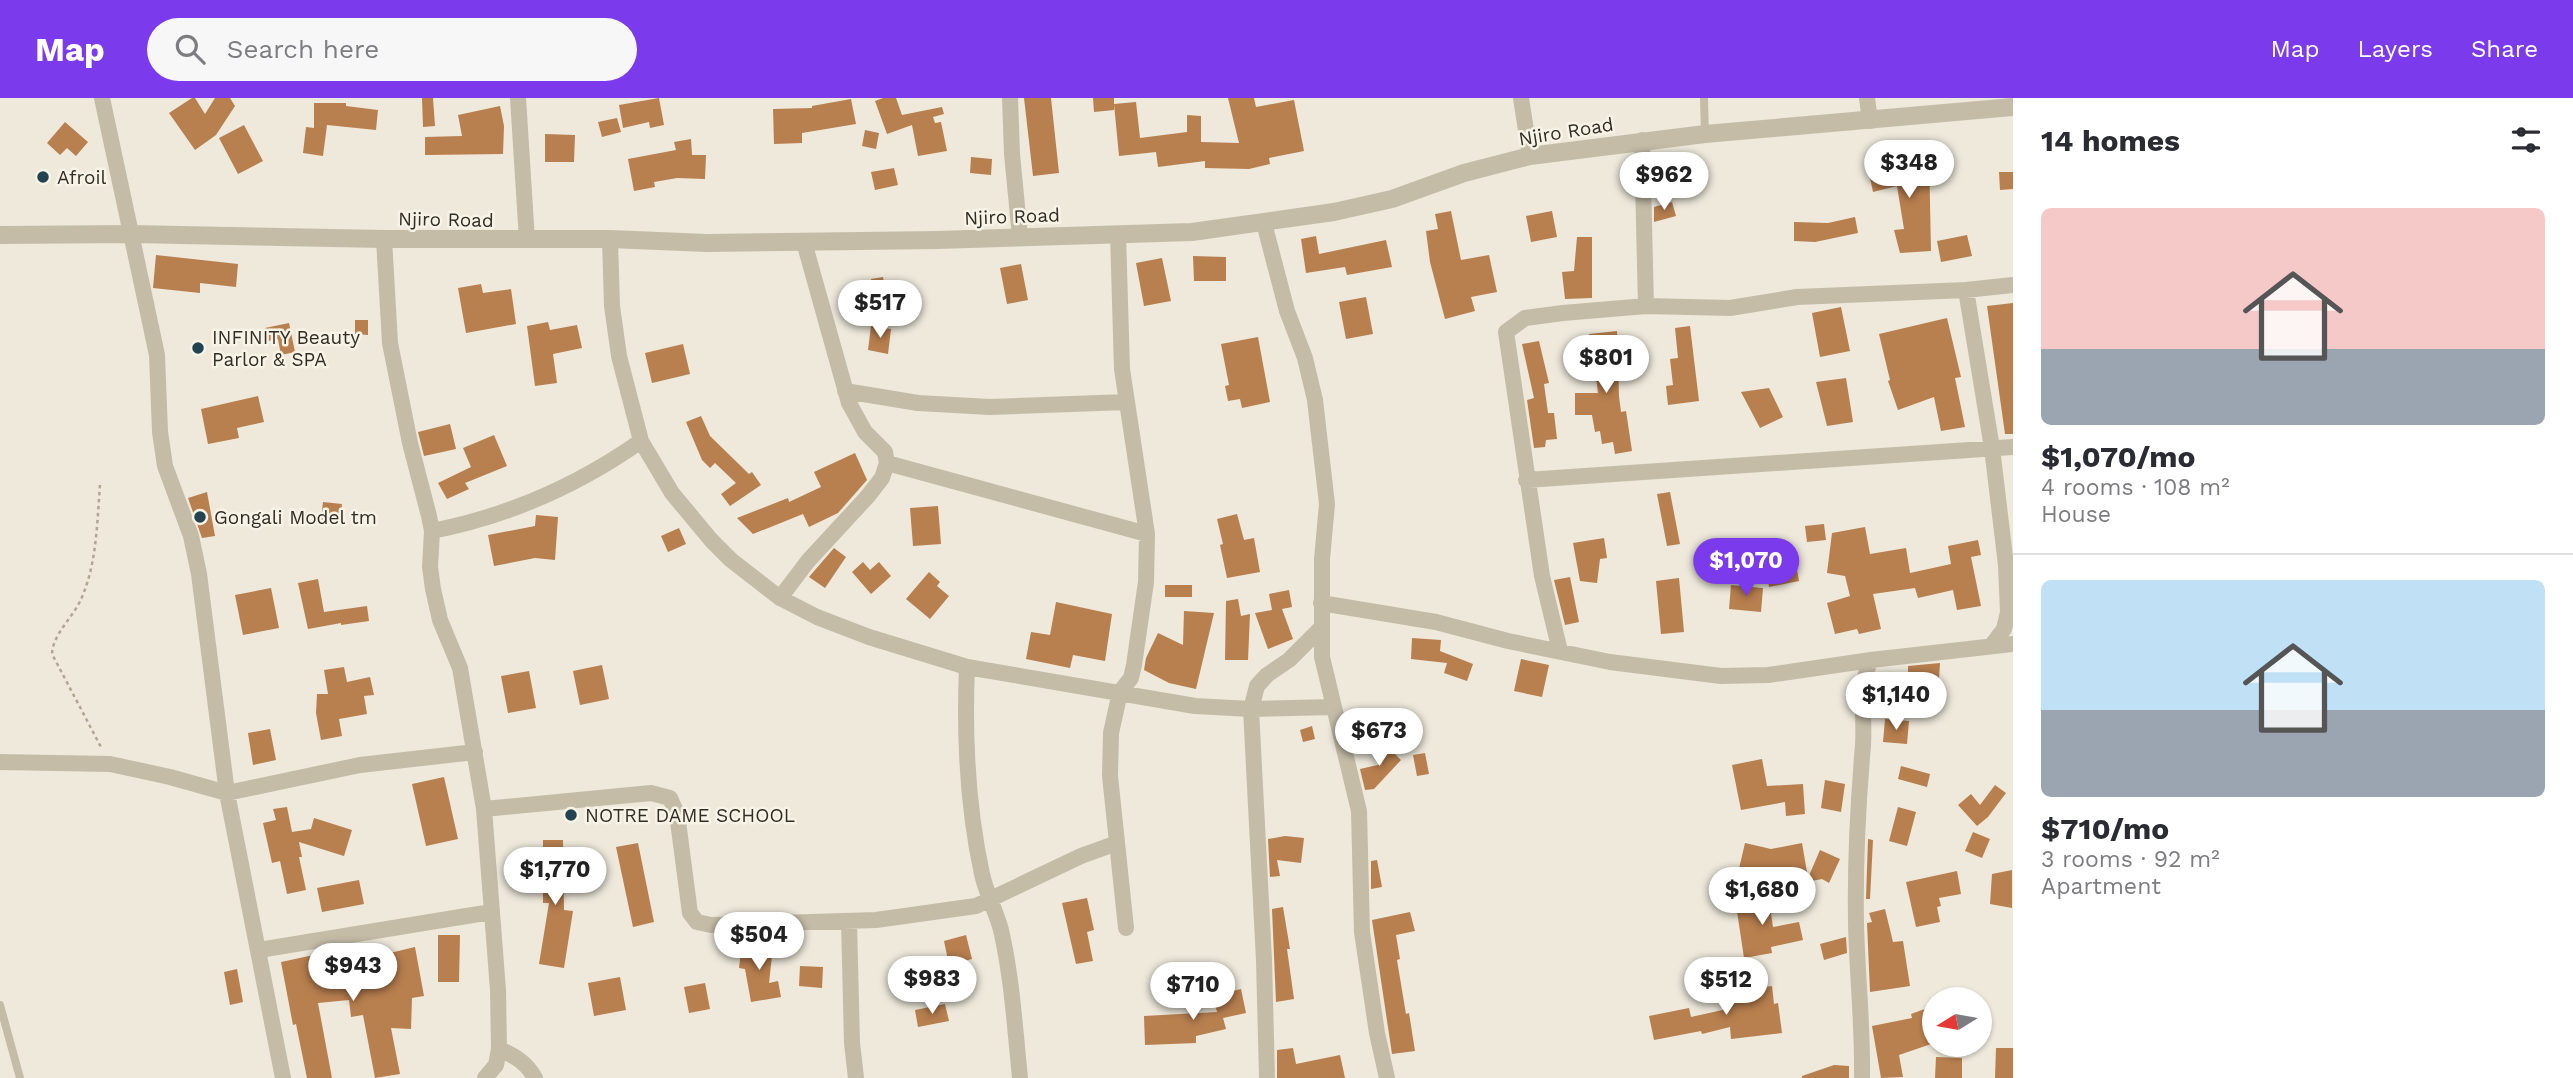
<!DOCTYPE html>
<meta charset="utf-8">
<style>
:root{--surface:#fff;--page:#f7f7f7;--text:#2b2b33;--muted:#7c7c81;--line:#e1e1e2;--accent:#7c3aed}
body{margin:0;font-family:"Work Sans",sans-serif;background:var(--page);color:var(--text);height:100vh;display:flex;flex-direction:column;font-size:26px;white-space:nowrap}
*{box-sizing:border-box;margin:0}
p{font-size:23px;color:var(--muted)}
.icon{flex:none;width:38px;height:38px;fill:none;stroke:currentColor;stroke-width:2;stroke-linecap:round;stroke-linejoin:round}
.map{position:relative;flex:1;overflow:hidden}
.sheet{display:flex;flex-direction:column;background:var(--surface);width:560px}
.sheet>*{flex:none}
.needle{width:46px;rotate:259deg}
.controls{position:absolute;left:1922px;top:889px;display:grid;gap:14px}
.controls a{display:grid;place-items:center;width:70px;height:70px;border-radius:50%;background:var(--surface);box-shadow:0 2px 5px #0004;font-size:35px}
.price{position:absolute;translate:-50% -60px;padding:0 16px;border-radius:24px;background:#fff;color:#222;font-size:23px;line-height:46px;filter:drop-shadow(0 2px 4px #0008)}
.price::after{content:'';position:absolute;left:50%;top:42px;width:21px;height:16px;margin-left:-10px;background:inherit;clip-path:polygon(0 0,100% 0,50% 100%)}
.price.current{background:var(--accent);color:#fff}
ul{padding:0;list-style:none}
li{display:grid;align-content:center;gap:14px;height:371px;padding:0 28px}
li+li{border-top:2px solid var(--line)}
li span{display:grid;place-items:center;height:217px;border-radius:10px;color:#555}
li>.icon{margin-inline-start:auto}
span .icon{width:126px;height:126px;fill:#fffc;stroke-width:1}
li b{font-size:30px}
h2{display:flex;justify-content:space-between;align-items:center;height:84px;padding:0 28px;font-size:30px}
header{display:flex;align-items:center;gap:42px;box-sizing:border-box;height:98px;padding:0 35px;background:var(--accent);color:#fff}
header strong{font-size:33px}
nav{display:flex;gap:38px;margin-inline-start:auto;font-size:24px}
.search{width:490px;height:63px;background:var(--page);display:flex;align-items:center;gap:18px;box-sizing:border-box;padding:0 24px;border-radius:38px;color:var(--muted);font-size:26px}
main{display:flex;flex:1;min-height:0}
.map>svg:first-child{display:block}
.building{fill:#b87f4f}
.lines{fill:none;stroke-linecap:round;stroke-linejoin:round}
.path{stroke:#b1a693;stroke-width:2.5;stroke-dasharray:3.5 3.5;stroke-linecap:butt}
.service{stroke:#c5bca8;stroke-width:8}
.minor{stroke:#c5bca8;stroke-width:16}
.tertiary{stroke:#c5bca8;stroke-width:18}
.poi-dot{fill:#22434f;stroke:#f7f3e6;stroke-width:2.5}
.labels{text-anchor:middle;stroke-width:5;stroke-linejoin:round;paint-order:stroke}
.street-label{font-size:19px;fill:#332d27;stroke:#f7f3e6}
.poi-label{font-size:19px;fill:#332d27;stroke:#f7f3e6;text-anchor:start}
</style>
<header>
<strong>Map</strong>
<div class="search"><svg class="icon" aria-label="search" viewBox="0 0 24 24"><circle cx="10" cy="10" r="6"/><path d="M15 15l6 6"/></svg>Search here</div>
<nav><a>Map</a><a>Layers</a><a>Share</a></nav>
</header>
<main>
<div class="map">
<svg width="2013" height="980" viewBox="0 0 2013 980">
<rect width="100%" height="100%" fill="#eee9db"/>
<path class="building" d="M 192,0 L 195,0 L 205,16 L 215,0 L 230,0 L 235,8 L 216,37 L 195,52 L 169,15 Z
M 422,0 L 433,0 L 435,28 L 423,29 Z
M 659,0 L 664,27 L 650,30 L 649,24 L 623,30 L 619,7 Z
M 883,0 L 896,0 L 902,17 L 942,9 L 944,16 L 933,19 L 935,25 L 941,24 L 947,53 L 918,58 L 912,27 L 887,36 L 875,3 Z
M 1024,0 L 1051,0 L 1059,75 L 1033,78 Z
M 1093,0 L 1114,0 L 1114,12 L 1094,14 Z
M 1228,0 L 1254,0 L 1256,9 L 1294,2 L 1304,53 L 1269,60 L 1270,66 L 1249,71 L 1205,70 L 1205,63 L 1158,69 L 1156,54 L 1119,58 L 1114,6 L 1136,4 L 1140,40 L 1187,34 L 1187,17 L 1201,18 L 1201,44 L 1239,45 Z
M 851,1 L 856,26 L 802,35 L 802,45 L 774,46 L 773,11 L 812,10 L 812,8 Z
M 314,5 L 346,5 L 346,8 L 378,12 L 376,32 L 327,27 L 323,58 L 303,55 L 306,29 L 314,30 Z
M 500,8 L 504,28 L 503,56 L 425,57 L 425,39 L 462,38 L 458,17 Z
M 617,20 L 621,34 L 602,39 L 598,24 Z
M 65,24 L 88,44 L 76,58 L 67,50 L 60,57 L 47,45 Z
M 244,27 L 263,63 L 238,76 L 219,40 Z
M 865,32 L 879,35 L 876,51 L 862,48 Z
M 545,36 L 575,37 L 574,64 L 545,64 Z
M 691,41 L 692,57 L 706,57 L 705,81 L 677,80 L 654,84 L 655,89 L 634,93 L 628,61 L 676,52 L 674,44 Z
M 1929,57 L 1931,153 L 1900,155 L 1894,132 L 1904,131 L 1897,88 L 1873,94 L 1868,70 Z
M 971,59 L 992,61 L 991,77 L 970,75 Z
M 894,70 L 898,87 L 875,92 L 871,74 Z
M 1999,74 L 2013,74 L 2013,91 L 2000,92 Z
M 1672,104 L 1676,118 L 1654,124 L 1654,109 Z
M 1451,113 L 1461,162 L 1489,157 L 1497,194 L 1471,199 L 1475,213 L 1445,221 L 1430,164 L 1426,133 L 1438,131 L 1435,116 Z
M 1552,113 L 1557,139 L 1531,144 L 1526,118 Z
M 1855,119 L 1858,135 L 1815,144 L 1794,143 L 1794,124 L 1828,125 Z
M 1967,137 L 1972,158 L 1941,164 L 1937,143 Z
M 1316,138 L 1319,156 L 1386,142 L 1392,169 L 1347,177 L 1345,169 L 1306,175 L 1301,141 Z
M 1577,139 L 1592,139 L 1592,200 L 1565,201 L 1562,174 L 1574,173 Z
M 156,157 L 238,166 L 236,189 L 200,185 L 200,195 L 153,190 Z
M 1193,158 L 1226,159 L 1226,183 L 1194,183 Z
M 1162,160 L 1171,203 L 1144,208 L 1136,165 Z
M 1021,166 L 1028,202 L 1007,206 L 1000,170 Z
M 883,179 L 887,202 L 875,204 L 871,181 Z
M 481,186 L 483,195 L 511,191 L 516,226 L 466,235 L 458,190 Z
M 1366,199 L 1373,236 L 1346,241 L 1339,204 Z
M 2013,205 L 2013,336 L 2005,336 L 1987,208 Z
M 1841,209 L 1850,253 L 1820,259 L 1812,215 Z
M 1947,220 L 1961,279 L 1955,280 L 1965,329 L 1941,333 L 1934,299 L 1898,312 L 1888,283 L 1890,282 L 1879,236 Z
M 355,222 L 368,222 L 368,237 L 355,236 Z
M 548,224 L 550,232 L 577,227 L 582,250 L 553,256 L 557,285 L 535,288 L 527,228 Z
M 289,225 L 295,254 L 281,257 L 278,241 L 268,243 L 265,230 Z
M 871,228 L 891,231 L 888,256 L 868,252 Z
M 1690,228 L 1699,303 L 1668,307 L 1666,288 L 1673,287 L 1670,261 L 1678,260 L 1675,230 Z
M 1617,233 L 1619,298 L 1621,314 L 1626,313 L 1632,353 L 1615,356 L 1613,344 L 1602,346 L 1600,333 L 1595,334 L 1592,317 L 1575,317 L 1575,295 L 1598,295 L 1596,279 L 1598,278 L 1589,236 Z
M 1258,239 L 1270,304 L 1242,310 L 1240,301 L 1228,303 L 1225,288 L 1229,287 L 1221,246 Z
M 1539,243 L 1549,285 L 1544,286 L 1548,315 L 1554,315 L 1557,341 L 1546,342 L 1545,349 L 1534,350 L 1527,302 L 1534,300 L 1522,246 Z
M 683,246 L 690,276 L 652,285 L 645,255 Z
M 1846,280 L 1853,324 L 1827,328 L 1816,284 Z
M 1769,290 L 1783,319 L 1760,330 L 1741,294 Z
M 258,298 L 264,324 L 237,330 L 239,340 L 208,346 L 201,311 Z
M 701,318 L 710,338 L 749,376 L 752,374 L 761,387 L 730,408 L 721,396 L 736,385 L 715,365 L 710,370 L 702,362 L 686,324 Z
M 450,326 L 456,351 L 424,358 L 418,334 Z
M 494,337 L 507,368 L 465,385 L 469,391 L 447,401 L 438,385 L 471,369 L 463,350 Z
M 855,355 L 867,382 L 838,415 L 809,429 L 803,416 L 753,436 L 737,420 L 788,400 L 789,404 L 821,389 L 814,374 Z
M 207,394 L 215,438 L 202,440 L 188,400 Z
M 1670,394 L 1680,446 L 1667,448 L 1657,396 Z
M 323,404 L 342,406 L 340,424 L 321,422 Z
M 938,408 L 941,446 L 913,448 L 910,410 Z
M 1237,416 L 1244,442 L 1254,440 L 1260,474 L 1227,480 L 1220,447 L 1223,446 L 1217,421 Z
M 536,417 L 558,419 L 555,462 L 535,460 L 494,468 L 488,437 L 535,428 Z
M 1824,426 L 1826,442 L 1807,444 L 1805,428 Z
M 1865,429 L 1870,456 L 1906,450 L 1910,475 L 1951,466 L 1948,448 L 1978,442 L 1981,457 L 1971,459 L 1981,508 L 1957,512 L 1953,492 L 1918,500 L 1915,490 L 1873,496 L 1881,531 L 1859,536 L 1857,531 L 1835,536 L 1827,505 L 1850,498 L 1845,478 L 1827,475 L 1832,435 Z
M 679,430 L 686,446 L 668,454 L 661,438 Z
M 1604,440 L 1607,460 L 1600,461 L 1597,485 L 1580,483 L 1573,445 Z
M 834,450 L 846,459 L 825,490 L 809,479 Z
M 1795,461 L 1799,483 L 1769,489 L 1765,467 Z
M 863,464 L 870,472 L 879,464 L 891,478 L 871,496 L 852,474 Z
M 929,474 L 940,484 L 937,488 L 949,498 L 930,521 L 906,501 Z
M 1570,479 L 1579,524 L 1565,527 L 1554,482 Z
M 1679,480 L 1684,534 L 1661,536 L 1656,483 Z
M 318,481 L 324,514 L 367,508 L 369,523 L 341,527 L 341,525 L 308,531 L 298,485 Z
M 1165,487 L 1192,487 L 1192,499 L 1165,499 Z
M 1731,487 L 1763,490 L 1761,514 L 1729,511 Z
M 271,490 L 279,530 L 243,537 L 235,497 Z
M 1289,492 L 1292,509 L 1282,511 L 1293,541 L 1268,551 L 1255,515 L 1272,512 L 1269,496 Z
M 1238,501 L 1241,518 L 1250,516 L 1248,562 L 1225,562 L 1226,503 Z
M 1056,504 L 1112,516 L 1105,563 L 1073,557 L 1070,570 L 1026,561 L 1031,534 L 1050,537 Z
M 1184,513 L 1214,515 L 1196,591 L 1169,585 L 1144,572 L 1146,560 L 1158,535 L 1183,547 Z
M 1412,540 L 1441,542 L 1440,553 L 1473,566 L 1467,583 L 1444,575 L 1447,565 L 1411,561 Z
M 1521,561 L 1549,567 L 1542,599 L 1514,593 Z
M 1940,565 L 1939,581 L 1930,581 L 1930,592 L 1903,591 L 1903,595 L 1888,592 L 1891,574 L 1908,577 L 1908,568 Z
M 602,567 L 609,601 L 580,607 L 573,573 Z
M 344,569 L 347,584 L 370,579 L 374,597 L 364,598 L 367,616 L 339,621 L 342,638 L 321,642 L 316,615 L 317,596 L 328,596 L 324,572 Z
M 529,573 L 536,610 L 508,615 L 501,578 Z
M 1885,621 L 1909,623 L 1907,646 L 1883,644 Z
M 1312,628 L 1315,641 L 1303,644 L 1300,632 Z
M 270,631 L 276,662 L 253,667 L 248,635 Z
M 1383,645 L 1401,662 L 1374,691 L 1365,692 L 1360,671 L 1382,666 L 1372,657 Z
M 1425,655 L 1429,676 L 1417,678 L 1413,657 Z
M 1762,661 L 1767,688 L 1803,686 L 1805,716 L 1786,718 L 1785,704 L 1741,712 L 1732,667 Z
M 1901,668 L 1930,676 L 1927,689 L 1898,681 Z
M 444,679 L 458,741 L 426,748 L 412,686 Z
M 1825,682 L 1845,686 L 1841,714 L 1821,710 Z
M 1995,687 L 2006,695 L 1988,719 L 1977,728 L 1958,707 L 1971,696 L 1980,707 Z
M 287,709 L 292,734 L 311,731 L 314,720 L 352,732 L 344,758 L 299,744 L 302,759 L 299,759 L 306,792 L 287,796 L 280,763 L 272,765 L 263,725 L 276,722 L 273,711 Z
M 1898,709 L 1916,714 L 1907,748 L 1889,743 Z
M 1973,734 L 1990,741 L 1982,760 L 1965,753 Z
M 1285,738 L 1304,740 L 1301,765 L 1277,762 L 1280,778 L 1270,779 L 1268,741 Z
M 1868,741 L 1873,742 L 1870,801 L 1866,801 Z
M 543,742 L 563,742 L 564,812 L 573,813 L 564,870 L 539,866 L 549,805 L 543,805 Z
M 638,745 L 654,824 L 633,829 L 616,749 Z
M 1745,745 L 1771,751 L 1802,745 L 1808,780 L 1820,752 L 1840,761 L 1829,785 L 1822,781 L 1791,787 L 1738,775 Z
M 1377,762 L 1382,789 L 1371,791 L 1371,763 Z
M 2012,772 L 2012,810 L 1990,806 L 1992,776 Z
M 1957,773 L 1961,796 L 1939,800 L 1941,808 L 1937,809 L 1940,824 L 1916,829 L 1906,784 Z
M 359,782 L 364,806 L 322,814 L 317,790 Z
M 1768,796 L 1773,829 L 1799,824 L 1803,842 L 1771,849 L 1772,855 L 1744,860 L 1735,800 Z
M 1087,800 L 1094,832 L 1087,834 L 1093,863 L 1076,866 L 1062,805 Z
M 1283,809 L 1290,851 L 1287,851 L 1294,901 L 1276,904 L 1272,811 Z
M 1885,811 L 1893,844 L 1903,843 L 1910,888 L 1870,894 L 1867,825 L 1872,824 L 1869,815 Z
M 1410,814 L 1415,833 L 1396,837 L 1400,861 L 1397,862 L 1406,916 L 1409,915 L 1415,953 L 1392,956 L 1372,822 Z
M 438,837 L 460,837 L 459,884 L 438,884 Z
M 966,837 L 972,861 L 949,867 L 944,843 Z
M 1846,839 L 1847,855 L 1824,862 L 1820,846 Z
M 742,845 L 773,849 L 769,885 L 778,883 L 781,899 L 751,904 L 745,871 L 739,870 Z
M 415,849 L 424,898 L 412,900 L 411,931 L 391,930 L 400,976 L 375,980 L 363,917 L 351,919 L 349,902 L 318,905 L 332,980 L 307,980 L 296,926 L 293,927 L 281,864 L 309,858 L 351,856 L 352,864 Z
M 800,868 L 823,869 L 822,890 L 799,888 Z
M 237,871 L 243,904 L 230,907 L 224,874 Z
M 620,879 L 626,912 L 594,918 L 588,885 Z
M 705,885 L 710,911 L 689,915 L 684,889 Z
M 1772,888 L 1774,906 L 1778,905 L 1782,935 L 1731,941 L 1730,929 L 1702,936 L 1701,933 L 1654,942 L 1649,918 L 1689,910 L 1691,919 L 1727,911 L 1725,894 Z
M 1241,891 L 1246,915 L 1223,920 L 1226,931 L 1196,938 L 1196,945 L 1145,947 L 1144,918 L 1217,914 L 1213,898 Z
M 945,906 L 949,923 L 918,929 L 915,912 Z
M 1930,909 L 1934,919 L 1934,945 L 1899,957 L 1903,979 L 1881,980 L 1872,928 L 1912,920 L 1911,916 Z
M 1293,950 L 1296,966 L 1340,957 L 1345,980 L 1277,980 L 1277,952 Z
M 1996,950 L 2013,950 L 2013,980 L 1995,980 Z
M 1936,959 L 1962,960 L 1962,980 L 1935,980 Z
M 1834,967 L 1849,968 L 1849,980 L 1802,980 L 1802,978 Z"/>
<g class="lines">
<path class="path" d="M 100,387 C 97,424 97,464 82,499 C 74,519 53,535 52,556 L 102,651"/>
<path class="service" d="M 1704,0 L 1705,36
M 0,907 L 20,980"/>
<path class="minor" d="M 102,0 L 157,257 L 160,334 L 165,368 L 191,438 L 199,476 L 227,695 L 283,980
M 518,0 L 527,142
M 1010,0 L 1012,56 L 1020,139
M 1521,0 L 1530,58
M 1867,0 L 1870,23
M 1642,42 L 1646,208
M 1264,125 L 1287,213 L 1305,260 L 1315,302 L 1327,406 L 1322,461 L 1322,559 L 1359,713 L 1362,834 L 1377,935 L 1387,980
M 1118,136 L 1122,271 L 1147,436 L 1146,484 L 1134,567 L 1131,580 L 1120,594 L 1111,635 L 1110,678 L 1126,830
M 384,141 L 390,245 L 410,345 L 429,418 L 432,433 L 430,469 L 433,491 L 440,522 L 460,570 L 484,711 L 498,892 L 499,951 L 496,967 L 485,980
M 610,141 L 612,208 L 619,258 L 641,343 L 672,395 L 711,442 L 731,462 L 780,500 L 817,519 L 869,539 L 967,569 L 1195,608 L 1251,611 L 1334,609
M 1966,192 L 1992,350 L 2006,467 L 2008,514 L 2004,531 L 1991,548
M 845,293 L 918,305 L 990,309 L 1127,304
M 887,365 L 1147,436
M 1526,382 L 2013,349
M 432,433 C 509,418 577,388 641,343
M 780,500 L 808,463 L 868,398 L 882,380 L 887,365 L 885,354 L 865,334 L 849,305 L 804,144
M 1321,505 L 1436,524 L 1508,543 L 1610,564 L 1721,578 L 1768,577 L 1871,562 L 2013,546
M 1560,553 L 1542,478 L 1506,234 L 1525,220 L 1563,215 L 1646,208 L 1730,210 L 1797,199 L 1966,192 L 2013,187
M 967,569 C 964,639 967,707 982,776 C 986,795 996,813 1001,832 C 1012,880 1015,931 1020,980
M 0,664 L 110,666 L 170,679 L 227,695 L 360,667 L 475,654
M 484,711 L 651,695 L 670,700 L 677,716 L 690,815 L 697,824 L 711,827 L 876,822 L 976,808 L 1081,758 L 1117,745
M 849,823 L 852,945 L 856,980
M 259,852 L 491,814
M 499,951 C 515,958 526,964 535,980
M 1267,980 L 1264,862 L 1251,611 L 1257,588 L 1267,577 L 1289,562 L 1321,530
M 1862,980 C 1863,928 1857,876 1856,824 C 1855,765 1858,706 1863,647 C 1865,618 1858,588 1871,562"/>
<path class="tertiary" d="M 0,137 L 132,136 L 384,141 L 610,141 L 707,145 L 937,142 L 1192,134 L 1334,114 L 1392,101 L 1464,75 L 1530,58 L 1705,36 L 2013,9"/>
</g>
<g class="poi-dot">
<circle cx="43" cy="79" r="7"/>
<circle cx="198" cy="250" r="7"/>
<circle cx="200" cy="419" r="7"/>
<circle cx="571" cy="717" r="7"/>
</g>
<g class="labels">
<g class="street-label">
<text transform="translate(1566 33) rotate(-9)" y="7">Njiro Road</text>
<text transform="translate(1012 118) rotate(-2)" y="7">Njiro Road</text>
<text transform="translate(446 121) rotate(1)" y="7">Njiro Road</text>
</g>
<g class="poi-label">
<text x="57" y="86">Afroil</text>
<text x="212" y="246">INFINITY Beauty<tspan x="212" dy="22">Parlor &amp; SPA</tspan></text>
<text x="214" y="426">Gongali Model tm</text>
<text x="585" y="724">NOTRE DAME SCHOOL</text>
</g>
</g>
</svg>
<div class="controls">
<a><svg class="needle" viewBox="-14 -14 28 28"><path d="M0-13l5 13h-10z" fill="#e53935"/><path d="M0 13l5-13h-10z" fill="#7c7c81"/></svg></a>
</div>
<b class="price" style="left:1909px;top:102px">$348</b>
<b class="price" style="left:1664px;top:114px">$962</b>
<b class="price" style="left:880px;top:242px">$517</b>
<b class="price" style="left:1606px;top:297px">$801</b>
<b class="price current" style="left:1746px;top:500px">$1,070</b>
<b class="price" style="left:1896px;top:634px">$1,140</b>
<b class="price" style="left:1379px;top:670px">$673</b>
<b class="price" style="left:555px;top:809px">$1,770</b>
<b class="price" style="left:1762px;top:829px">$1,680</b>
<b class="price" style="left:759px;top:874px">$504</b>
<b class="price" style="left:353px;top:905px">$943</b>
<b class="price" style="left:932px;top:918px">$983</b>
<b class="price" style="left:1726px;top:919px">$512</b>
<b class="price" style="left:1193px;top:924px">$710</b>
</div>
<section class="sheet">
<h2>14 homes<svg class="icon" aria-label="filters" viewBox="0 0 24 24"><path d="M4 7h16M4 17h16"/><circle cx="9" cy="7" r="2"/><circle cx="15" cy="17" r="2"/></svg></h2>
<ul>
<li><span style="background:linear-gradient(#f6c9c9 65%,#9aa5b1 0)"><svg class="icon" aria-label="home" viewBox="0 0 24 24"><path d="M3 11l9-7 9 7M6 9v11h12V9"/></svg></span><div><b>$1,070/mo</b><p>4 rooms · 108 m²</p><p>House</p></div></li>
<li><span style="background:linear-gradient(#bfe0f5 60%,#9aa5b1 0)"><svg class="icon" aria-label="home" viewBox="0 0 24 24"><path d="M3 11l9-7 9 7M6 9v11h12V9"/></svg></span><div><b>$710/mo</b><p>3 rooms · 92 m²</p><p>Apartment</p></div></li>
</ul>
</section>
</main>
